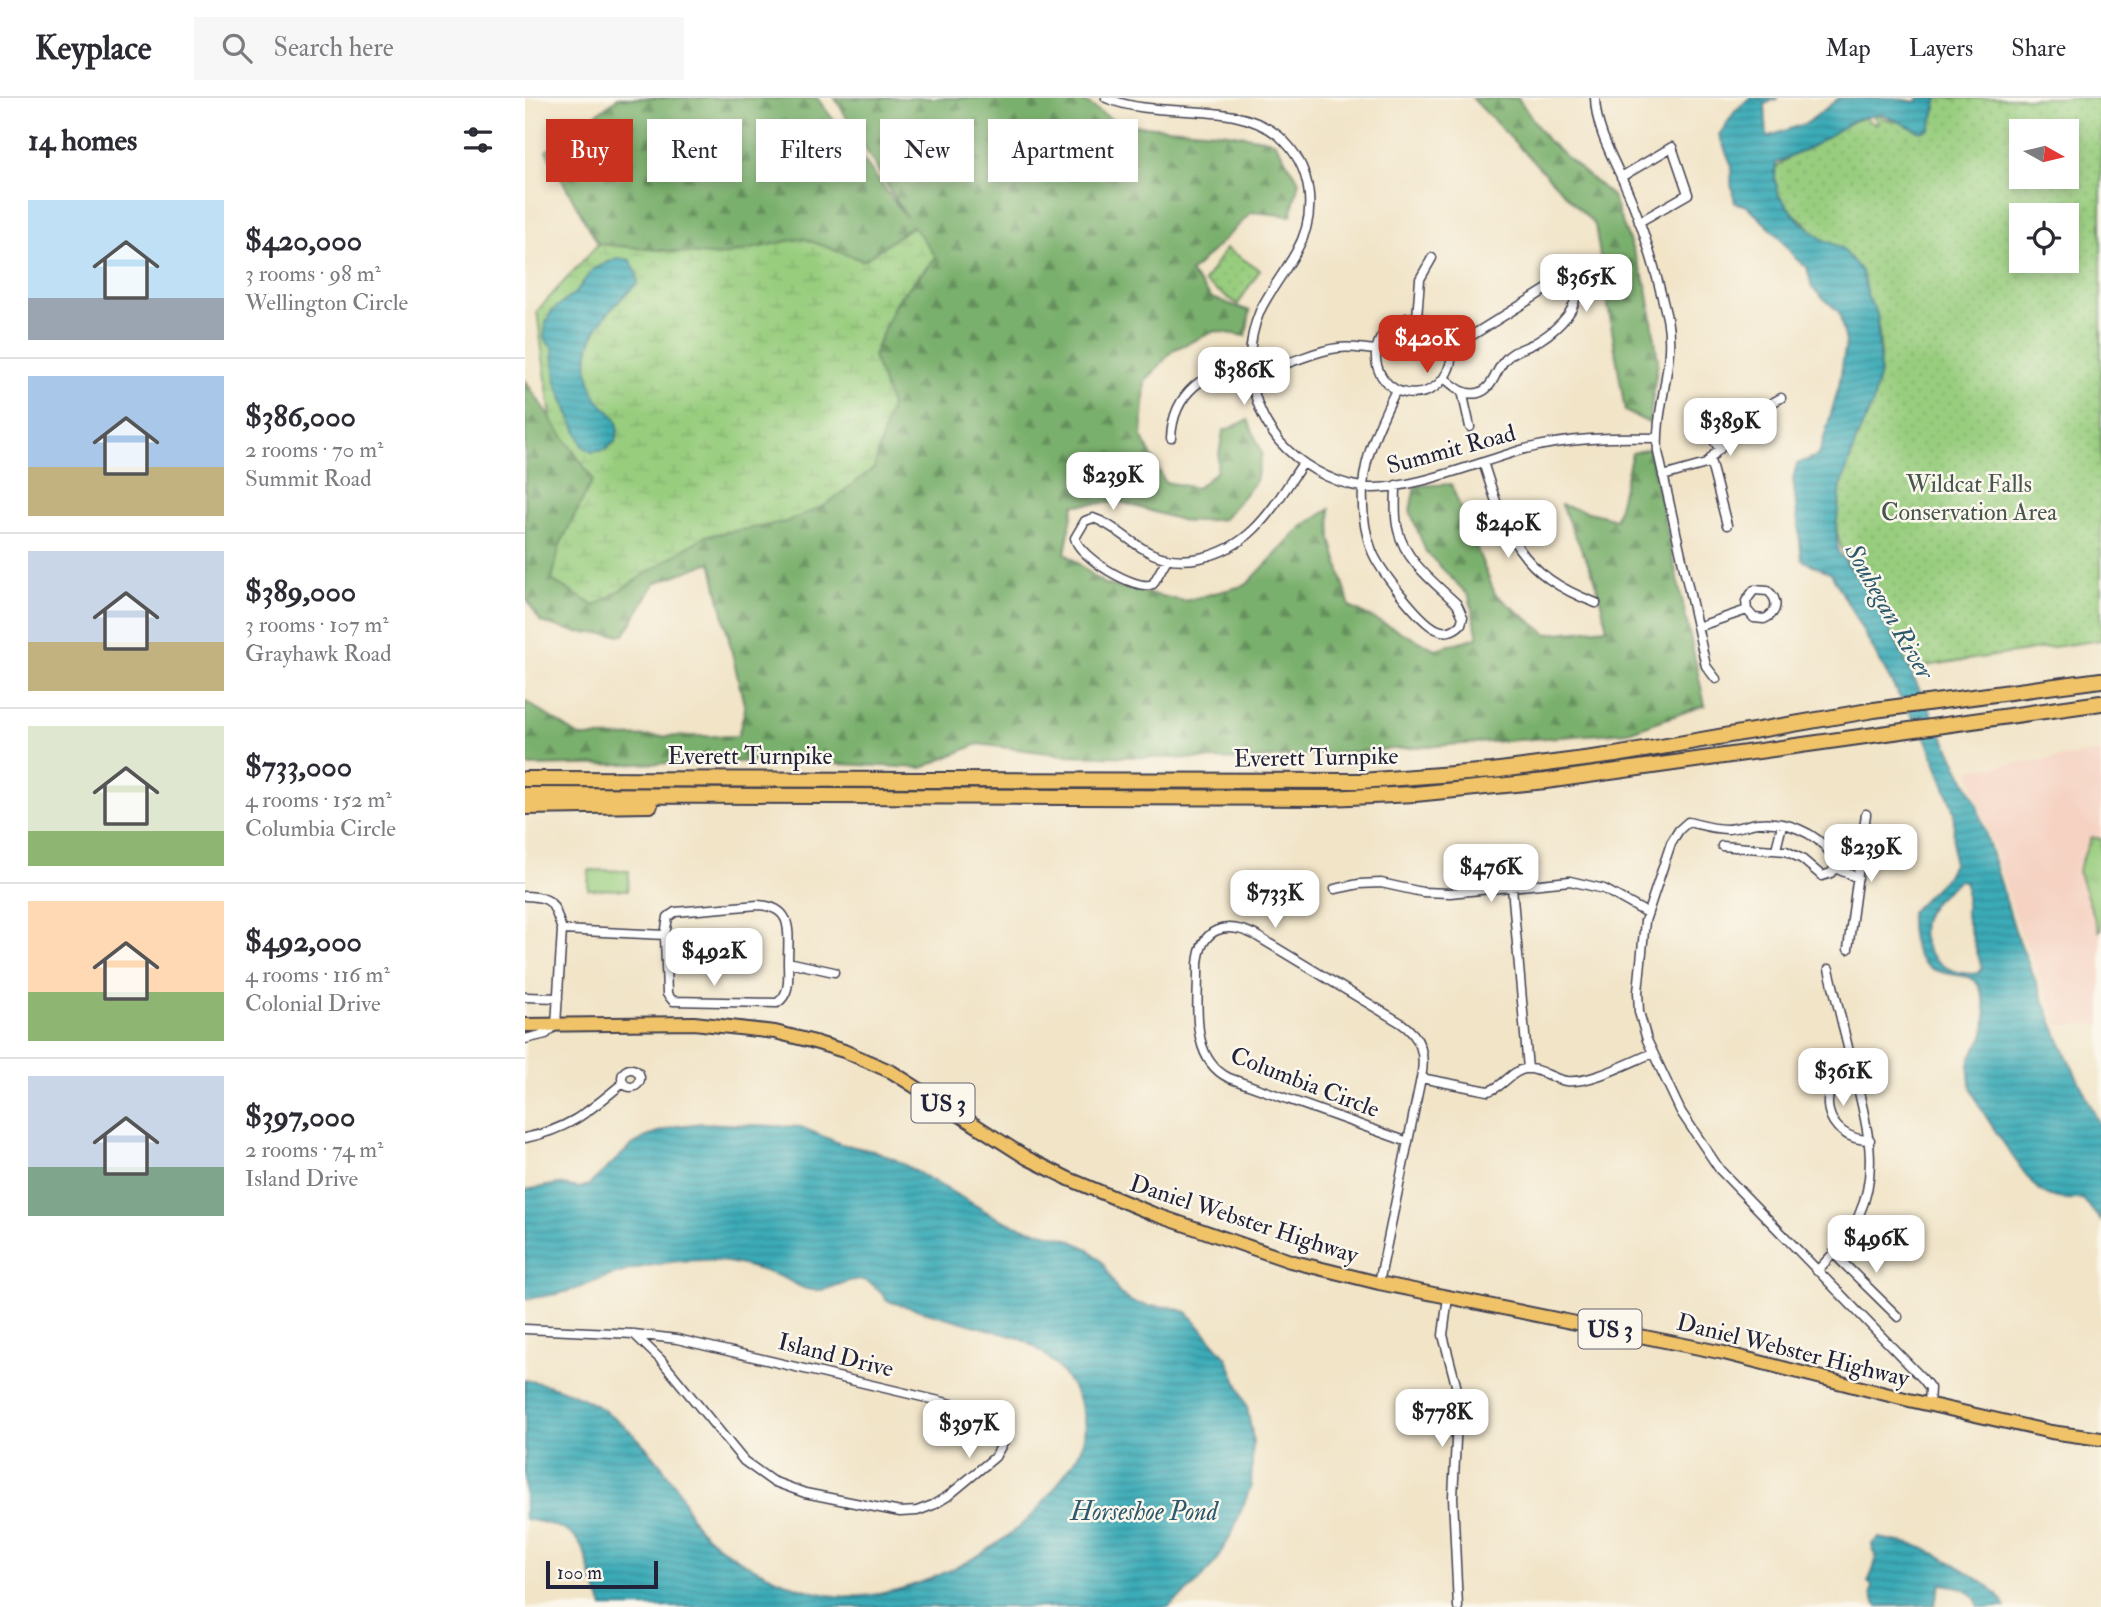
<!DOCTYPE html>
<meta charset="utf-8">
<style>
:root{--surface:#fff;--page:#f7f7f7;--text:#2b2b33;--muted:#7c7c81;--line:#e1e1e2;--accent:#c8321e}
body{margin:0;font-family:"IM FELL Double Pica",serif;background:var(--page);color:var(--text);height:100vh;display:flex;flex-direction:column;font-size:26px;white-space:nowrap}
*{box-sizing:border-box;margin:0}
p{font-size:23px;color:var(--muted)}
.icon{flex:none;width:38px;height:38px;fill:none;stroke:currentColor;stroke-width:2;stroke-linecap:round;stroke-linejoin:round}
.map{position:relative;flex:1;overflow:hidden}
.details{display:flex;flex-direction:column;background:var(--surface);width:525px}
.details>*{flex:none}
.hud{position:absolute;left:21px;top:21px;width:665px;height:63px;display:flex;gap:14px}
.needle{width:46px;rotate:98deg}
.controls{position:absolute;left:1484px;top:21px;display:grid;gap:14px}
.controls a{display:grid;place-items:center;width:70px;height:70px;border-radius:0px;background:var(--surface);box-shadow:0 4px 10px #0003;font-size:35px}
.scale{position:absolute;left:21px;bottom:18px;width:112px;box-sizing:border-box;padding-left:7px;border:4px solid #22223b;border-top:0;font-size:19px;line-height:24px;white-space:nowrap;color:#22223b;-webkit-text-stroke:5px #fbf7ec;paint-order:stroke}
.price{position:absolute;translate:-50% -60px;padding:0 16px;border-radius:14px;background:#fff;color:#222;font-size:23px;line-height:46px;filter:drop-shadow(0 2px 4px #0008)}
.price::after{content:'';position:absolute;left:50%;top:42px;width:21px;height:16px;margin-left:-10px;background:inherit;clip-path:polygon(0 0,100% 0,50% 100%)}
.price.current{background:var(--accent);color:#fff}
ul{padding:0;list-style:none}
li{display:flex;align-items:center;gap:21px;height:175px;padding:0 28px}
li+li{border-top:2px solid var(--line)}
li span{display:grid;place-items:center;flex:none;width:196px;height:140px;border-radius:0px;color:#555}
li>.icon{margin-inline-start:auto}
span .icon{width:84px;height:84px;fill:#fffc;stroke-width:1}
li b{font-size:30px}
h2{display:flex;justify-content:space-between;align-items:center;height:84px;padding:0 28px;font-size:30px}
.pill{padding:0 24px;border-radius:0px;background:var(--surface);box-shadow:0 4px 10px #0003;font-size:24px;line-height:63px}
.pill.current{background:var(--accent);color:#fff}
header{display:flex;align-items:center;gap:42px;box-sizing:border-box;height:98px;padding:0 35px;background:var(--surface);border-bottom:2px solid var(--line)}
header strong{font-size:33px}
nav{display:flex;gap:38px;margin-inline-start:auto;font-size:24px}
.search{width:490px;height:63px;background:var(--page);display:flex;align-items:center;gap:18px;box-sizing:border-box;padding:0 24px;border-radius:0px;color:var(--muted);font-size:26px}
main{display:flex;flex:1;min-height:0}
.map>svg:first-child{display:block}
.built{fill:#f5d2c2}
.grass{fill:url(#grass-tufts);stroke:#5d785c;stroke-width:2}
.forest{fill:url(#forest-firs);stroke:#4e6954;stroke-width:2}
.wetland{fill:url(#wetland-marsh);stroke:#5d785c;stroke-width:2}
.park{fill:url(#park-dots);stroke:#5d785c;stroke-width:2;fill-rule:evenodd}
.pitch{fill:#98cd7e;stroke:#5d785c;stroke-width:2}
.water{fill:url(#water-rules);stroke:#2e6679;stroke-width:2;fill-rule:evenodd}
.lines{fill:none;stroke-linecap:round;stroke-linejoin:round}
.street-casing{stroke:#413f50;stroke-width:11}
.primary-casing{stroke:#413f50;stroke-width:16}
.highway-casing{stroke:#413f50;stroke-width:18}
.street{stroke:#fff;stroke-width:8}
.primary{stroke:#f0c369;stroke-width:12}
.highway{stroke:#f0c369;stroke-width:14}
.labels{text-anchor:middle;stroke-width:5;stroke-linejoin:round;paint-order:stroke}
.shield{fill:#fbf7ec;stroke:#636270;stroke-width:2}
.shield-label{font-size:23px;font-weight:bold;fill:#22223b}
.street-label{font-size:24px;fill:#22223b;stroke:#fbf7ec}
.park-label{font-size:24px;fill:#45554f;stroke:#fbf7ec}
.water-label{font-size:26px;font-style:italic;fill:#2c596d;stroke:#fbf7ec}
</style>
<header>
<strong>Keyplace</strong>
<div class="search"><svg class="icon" aria-label="search" viewBox="0 0 24 24"><circle cx="10" cy="10" r="6"/><path d="M15 15l6 6"/></svg>Search here</div>
<nav><a>Map</a><a>Layers</a><a>Share</a></nav>
</header>
<main>
<section class="details">
<h2>14 homes<svg class="icon" aria-label="filters" viewBox="0 0 24 24"><path d="M4 7h16M4 17h16"/><circle cx="9" cy="7" r="2"/><circle cx="15" cy="17" r="2"/></svg></h2>
<ul>
<li><span style="background:linear-gradient(#bfe0f5 70%,#9aa5b1 0)"><svg class="icon" aria-label="home" viewBox="0 0 24 24"><path d="M3 11l9-7 9 7M6 9v11h12V9"/></svg></span><div><b>$420,000</b><p>3 rooms · 98 m²</p><p>Wellington Circle</p></div></li>
<li><span style="background:linear-gradient(#a9c7e8 65%,#c2b280 0)"><svg class="icon" aria-label="home" viewBox="0 0 24 24"><path d="M3 11l9-7 9 7M6 9v11h12V9"/></svg></span><div><b>$386,000</b><p>2 rooms · 70 m²</p><p>Summit Road</p></div></li>
<li><span style="background:linear-gradient(#c9d6e8 65%,#c2b280 0)"><svg class="icon" aria-label="home" viewBox="0 0 24 24"><path d="M3 11l9-7 9 7M6 9v11h12V9"/></svg></span><div><b>$389,000</b><p>3 rooms · 107 m²</p><p>Grayhawk Road</p></div></li>
<li><span style="background:linear-gradient(#dfe7d0 75%,#8fb573 0)"><svg class="icon" aria-label="home" viewBox="0 0 24 24"><path d="M3 11l9-7 9 7M6 9v11h12V9"/></svg></span><div><b>$733,000</b><p>4 rooms · 152 m²</p><p>Columbia Circle</p></div></li>
<li><span style="background:linear-gradient(#ffd9b3 65%,#8fb573 0)"><svg class="icon" aria-label="home" viewBox="0 0 24 24"><path d="M3 11l9-7 9 7M6 9v11h12V9"/></svg></span><div><b>$492,000</b><p>4 rooms · 116 m²</p><p>Colonial Drive</p></div></li>
<li><span style="background:linear-gradient(#c9d6e8 65%,#7fa58c 0)"><svg class="icon" aria-label="home" viewBox="0 0 24 24"><path d="M3 11l9-7 9 7M6 9v11h12V9"/></svg></span><div><b>$397,000</b><p>2 rooms · 74 m²</p><p>Island Drive</p></div></li>
</ul>
</section>
<div class="map">
<svg width="1576" height="1509" viewBox="0 0 1576 1509">
<defs>
<pattern id="grass-tufts" width="24" height="20" patternUnits="userSpaceOnUse" patternTransform="scale(1.75)"><rect width="24" height="20" fill="#98cd7e"/><path d="M3 7l-1-3M5 7V3M7 7l1-3M15 17l-1-3M17 17v-4M19 17l1-3" fill="none" stroke="#83b06e"/></pattern>
<pattern id="forest-firs" width="22" height="20" patternUnits="userSpaceOnUse" patternTransform="scale(1.75)"><rect width="22" height="20" fill="#7ab06d"/><path d="M5 1l3.5 6h-7zM16 11l3.5 6h-7z" fill="#648f5b"/></pattern>
<pattern id="wetland-marsh" width="20" height="14" patternUnits="userSpaceOnUse" patternTransform="scale(1.75)"><rect width="20" height="14" fill="#98cd7e"/><path d="M1 5h8M5 5V1M11 12h8M15 12V8" fill="none" stroke="#83b06e"/></pattern>
<pattern id="park-dots" width="8" height="8" patternUnits="userSpaceOnUse" patternTransform="scale(1.75)"><rect width="8" height="8" fill="#98cd7e"/><path d="M2 2h.1M6 6h.1" fill="none" stroke="#83b06e" stroke-width="1.8" stroke-linecap="round"/></pattern>
<pattern id="water-rules" width="6" height="5" patternUnits="userSpaceOnUse" patternTransform="scale(1.75)"><rect width="6" height="5" fill="#3babb7"/><path d="M0 2.5h6" fill="none" stroke="#318b96"/></pattern>
</defs>
<rect width="100%" height="100%" fill="#fbf7ec"/>
<filter id="ink" filterUnits="userSpaceOnUse"><feTurbulence type="fractalNoise" baseFrequency=".0143" numOctaves="2"/><feDisplacementMap in="SourceGraphic" scale="14" xChannelSelector="R" yChannelSelector="G"/><feConvolveMatrix kernelMatrix="1 2 1 2 8 2 1 2 1" color-interpolation-filters="sRGB"/></filter>
<filter id="wash" filterUnits="userSpaceOnUse"><feTurbulence type="fractalNoise" baseFrequency=".00686" numOctaves="4" result="noise"/><feDisplacementMap in="SourceGraphic" scale="28" xChannelSelector="R" yChannelSelector="G"/><feGaussianBlur stdDeviation="1.57" result="paint"/><feColorMatrix in="noise" values="0 0 0 0 0 0 0 0 0 0 0 0 0 0 0 0 0 1.4 0 .05"/><feComposite in="paint" operator="in"/></filter>
<g filter="url(#wash)">
<rect width="100%" height="100%" fill="#f1e4c7"/>
<path class="built" d="M 1576,654 L 1576,926 L 1534,927 L 1492,824 L 1444,672 Z"/>
<path class="grass" d="M 1566,739 L 1576,741 L 1576,832 L 1574,833 L 1553,773 Z"/>
<path class="forest" d="M 93,0 L 292,0 L 381,119 L 310,0 L 554,0 L 594,26 L 703,35 L 749,43 L 774,83 L 766,118 L 727,114 L 665,175 L 687,200 L 725,213 L 721,238 L 690,233 L 648,252 L 620,284 L 617,339 L 640,384 L 672,390 L 691,374 L 698,333 L 723,322 L 737,355 L 731,383 L 699,421 L 662,424 L 596,404 L 549,407 L 540,455 L 579,486 L 659,503 L 721,487 L 777,429 L 805,411 L 806,441 L 825,509 L 910,551 L 953,539 L 944,498 L 901,454 L 885,413 L 890,388 L 926,386 L 970,496 L 1022,536 L 1082,530 L 1070,480 L 1036,407 L 1091,421 L 1107,355 L 1124,351 L 1180,607 L 1103,634 L 717,662 L 538,657 L 453,646 L 397,670 L 250,663 L 0,668 L 0,603 L 56,639 L 213,638 L 220,611 L 186,464 L 130,485 L 99,537 L 51,534 L 16,524 L 0,499 L 0,283 L 68,381 L 35,447 L 70,507 L 180,438 L 261,424 L 366,307 L 348,258 L 371,203 L 411,160 L 387,128 L 338,163 L 277,140 L 195,158 L 73,146 L 21,53 Z
M 947,0 L 993,0 L 1022,42 L 1087,98 L 1122,189 L 1133,262 L 1124,325 L 1100,313 L 1070,127 Z"/>
<path class="wetland" d="M 388,128 L 411,159 L 371,203 L 348,258 L 366,307 L 349,370 L 299,408 L 261,424 L 180,438 L 70,508 L 27,482 L 35,447 L 68,381 L 26,321 L 12,213 L 73,146 L 194,158 L 277,140 L 338,163 Z"/>
<path class="park" d="M 1412,0 L 1576,0 L 1576,542 L 1381,571 L 1376,561 L 1377,553 L 1366,544 L 1348,493 L 1324,466 L 1317,453 L 1311,430 L 1312,392 L 1354,269 L 1356,254 L 1353,228 L 1315,149 C 1309,146 1305,147 1300,145 C 1291,141 1285,127 1277,122 C 1264,113 1236,86 1252,69 C 1261,59 1274,56 1284,49 C 1296,41 1307,31 1321,25 C 1327,22 1334,23 1341,19 L 1345,24 L 1351,26 L 1353,24 L 1347,17 L 1355,15 L 1357,20 L 1367,23 L 1409,14 L 1411,10 L 1408,6 ZM 1496,33 L 1542,33 L 1542,79 L 1496,79 ZM 1496,117 L 1542,117 L 1542,163 L 1496,163 Z
M 701,150 L 735,172 L 713,206 L 679,184 Z"/>
<path class="pitch" d="M 64,772 L 104,773 L 103,792 L 63,791 Z"/>
<path class="water" d="M 1225,0 L 1253,0 L 1240,6 L 1242,39 L 1282,25 L 1314,0 L 1368,0 L 1392,4 L 1393,0 L 1413,0 L 1405,31 L 1396,34 L 1357,16 L 1331,21 L 1284,50 L 1251,65 L 1250,81 L 1254,98 L 1274,122 L 1297,141 L 1317,150 L 1337,174 L 1343,200 L 1352,215 L 1355,274 L 1348,305 L 1332,340 L 1316,389 L 1311,431 L 1313,454 L 1350,503 L 1451,704 L 1490,832 L 1536,946 L 1576,1029 L 1576,1123 L 1558,1101 C 1541,1102 1528,1102 1513,1091 C 1504,1084 1455,1012 1450,999 C 1446,990 1443,978 1444,968 C 1444,956 1456,946 1459,935 C 1463,921 1460,901 1454,888 C 1444,864 1382,898 1385,815 L 1421,779 L 1428,766 L 1429,714 L 1403,644 L 1374,598 L 1306,475 L 1277,462 L 1268,380 L 1272,366 L 1294,357 L 1314,288 L 1321,244 L 1314,214 L 1287,190 L 1282,169 L 1270,160 L 1253,138 L 1222,108 L 1210,105 L 1206,85 L 1207,68 L 1194,37 L 1211,12 ZM 1434,782 L 1441,784 L 1441,818 L 1457,870 L 1454,875 C 1422,881 1387,851 1400,818 C 1406,804 1422,792 1434,782 Z
M 92,160 L 105,162 L 111,173 L 113,185 C 86,209 52,241 65,282 C 67,288 69,297 73,302 C 86,318 99,319 90,344 L 80,352 L 67,354 L 58,348 L 31,285 L 28,251 L 19,240 L 21,224 L 27,213 L 50,195 L 67,172 Z
M 177,1025 L 276,1029 L 316,1046 L 353,1054 L 371,1062 L 471,1119 L 489,1127 L 543,1141 L 564,1151 L 578,1165 L 594,1195 L 607,1204 L 623,1208 L 646,1209 L 662,1214 L 702,1260 L 722,1309 L 728,1341 L 726,1388 L 707,1435 L 691,1463 L 674,1484 L 643,1509 L 78,1509 C 53,1455 72,1432 0,1421 L 0,1282 C 69,1294 113,1331 151,1388 C 159,1399 162,1415 170,1426 C 196,1458 264,1491 304,1497 C 365,1507 448,1467 494,1429 C 511,1415 524,1399 536,1381 C 542,1373 549,1364 554,1355 C 566,1330 557,1301 542,1281 C 528,1262 515,1250 494,1240 L 362,1203 C 333,1158 313,1200 282,1191 C 276,1190 269,1185 263,1182 C 247,1175 230,1170 213,1166 C 168,1157 124,1165 82,1179 C 70,1183 59,1189 47,1192 C 32,1197 15,1199 0,1201 L 0,1092 L 33,1086 L 54,1090 L 64,1087 L 107,1047 L 125,1037 L 152,1028 Z
M 1354,1440 C 1366,1443 1380,1444 1392,1448 C 1414,1456 1472,1487 1480,1509 L 1454,1509 C 1447,1490 1435,1488 1416,1486 L 1409,1507 L 1352,1508 L 1346,1497 L 1347,1488 L 1343,1484 C 1346,1477 1353,1464 1350,1457 C 1349,1453 1347,1450 1347,1446 Z"/>
</g>
<g filter="url(#ink)">
<g class="lines">
<g class="street-casing">
<path id="street" d="M 581,0 C 636,23 707,0 754,38 C 788,68 793,116 771,154 C 760,174 745,192 735,213 C 717,256 724,306 754,343 C 774,366 805,384 836,389 C 878,396 957,363 1000,351 C 1044,340 1087,339 1132,340
M 1070,0 C 1071,36 1093,68 1106,101 C 1121,138 1133,181 1142,220 C 1151,265 1130,309 1133,354 L 1181,568 L 1191,581
M 1096,79 L 1147,49 L 1163,96 L 1114,124
M 892,220 L 895,181 L 907,160
M 919,280 C 929,288 939,298 953,295 C 969,291 970,272 980,262 C 987,253 998,251 1008,246 C 1025,237 1054,214 1050,193 L 1040,185 L 1030,186 L 946,238 L 924,246
M 937,293 L 945,329
M 1189,306 C 1183,321 1183,338 1195,351
M 646,340 C 648,295 680,271 724,268 C 735,267 745,269 756,267 C 775,262 793,252 813,250 C 825,248 838,251 851,252
M 1185,362 L 1202,427
M 958,364 C 981,437 994,476 1071,505
M 1138,378 L 1181,366 L 1202,341 L 1228,315 L 1256,300
M 871,387 C 871,402 869,418 873,432 C 880,463 910,485 932,506 L 938,519 L 936,526 C 929,533 920,536 911,531 C 894,523 854,471 847,453 C 839,433 837,410 838,389 C 840,355 856,323 871,292 C 918,312 949,247 906,224 C 863,202 827,265 871,292
M 642,461 L 628,486 C 611,494 553,458 550,440 L 560,423 L 568,420 C 590,427 607,447 628,456 C 644,463 659,463 675,460 C 729,449 749,407 778,365
M 1172,529 L 1222,512 L 1229,520 L 1239,521 C 1253,515 1254,502 1243,493 L 1229,492 L 1221,503 L 1222,512
M 1197,748 L 1261,753 L 1277,761 L 1297,778 L 1306,775 C 1312,768 1311,763 1306,756 C 1291,734 1260,722 1233,725 C 1223,726 1212,731 1201,731 C 1189,731 1176,727 1163,724 L 1154,732 L 1146,745 L 1120,823 L 1113,894 L 1114,914 L 1122,942 L 1156,1014 L 1195,1072 L 1398,1281 L 1405,1290 L 1404,1306
M 1251,751 L 1257,727
M 1310,770 L 1333,780
M 987,789 L 1003,971
M 810,791 L 834,786 L 856,785 L 897,794 L 925,795 L 1045,783 L 1079,791 L 1122,815
M 0,798 C 29,799 28,805 37,832 L 140,837 L 143,819 L 150,814 L 233,807 C 270,809 263,835 263,864 L 309,874
M 140,837 L 142,896 L 148,903 L 252,905 C 266,896 263,879 263,864
M 1323,851 L 1341,716
M 0,899 L 33,900
M 0,941 L 21,936 L 31,927 L 37,832
M 1328,970 C 1287,988 1299,1042 1345,1042
M97 980a9 9 0 1 1 18 0a9 9 0 1 1-18 0Z
M 896,980 L 963,993 C 978,990 985,973 1000,971 C 1013,969 1027,981 1041,983 C 1065,986 1105,964 1128,955
M 0,1040 C 45,1031 64,1013 98,985
M 1308,1155 L 1373,1219
M 1292,1173 C 1308,1156 1325,1139 1334,1117 C 1356,1069 1340,1019 1328,970 C 1320,937 1312,904 1304,871
M 854,1185 L 896,980 C 901,956 896,939 876,925 L 730,837 C 701,823 676,829 673,866 C 674,904 663,960 704,980 L 883,1044
M 923,1199 L 918,1237 L 931,1287 L 933,1304 L 928,1399 L 933,1509
M 0,1231 L 109,1236 L 152,1241 L 465,1315 L 477,1325 L 479,1343 L 470,1359 L 423,1398 L 408,1407 L 392,1413 L 375,1414 L 280,1395 L 247,1383 L 219,1363 L 136,1262 L 109,1236"/>
</g>
<g class="primary-casing">
<path id="primary" d="M 0,927 L 169,925 L 250,934 L 286,943 L 319,953 L 367,974 L 502,1060 L 544,1081 L 626,1115 L 765,1163 L 854,1185 L 1199,1255 L 1384,1302 L 1526,1334 L 1576,1341"/>
</g>
<g class="highway-casing">
<path id="highway" d="M 0,681 L 836,683 L 967,673 L 1090,657 L 1349,612 L 1576,582
M 0,697 L 803,700 L 890,696 L 1021,683 L 1576,605
M 0,709 L 125,707"/>
</g>
<use href="#street" class="street"/>
<use href="#primary" class="primary"/>
<use href="#highway" class="highway"/>
</g>
</g>
<g class="labels">
<g class="shield">
<rect x="386.5" y="985.5" width="63" height="39" rx="5"/>
<rect x="1053.5" y="1211.5" width="63" height="39" rx="5"/>
</g>
<g class="shield-label">
<text x="418" y="1013">US 3</text>
<text x="1085" y="1239">US 3</text>
</g>
<g class="street-label">
<text transform="translate(926 351) rotate(-15)" y="8">Summit Road</text>
<text x="225" y="666">Everett Turnpike</text>
<text transform="translate(791 659) rotate(-1)" y="8">Everett Turnpike</text>
<text transform="translate(780 984) rotate(21)" y="8">Columbia Circle</text>
<text transform="translate(719 1121) rotate(18)" y="8">Daniel Webster Highway</text>
<text transform="translate(1268 1252) rotate(14)" y="8">Daniel Webster Highway</text>
<text transform="translate(311 1257) rotate(14)" y="8">Island Drive</text>
</g>
<g class="park-label">
<text x="1444" y="394">Wildcat Falls<tspan x="1444" dy="28">Conservation Area</tspan></text>
</g>
<g class="water-label">
<text transform="translate(1365 513) rotate(60)" y="9">Souhegan River</text>
<text x="619" y="1422">Horseshoe Pond</text>
</g>
</g>
</svg>
<div class="controls">
<a><svg class="needle" viewBox="-14 -14 28 28"><path d="M0-13l5 13h-10z" fill="#e53935"/><path d="M0 13l5-13h-10z" fill="#7c7c81"/></svg></a>
<a><svg class="icon" aria-label="locate" viewBox="0 0 24 24"><circle cx="12" cy="12" r="6"/><path d="M12 2v4M12 18v4M2 12h4M18 12h4"/></svg></a>
</div>
<div class="scale">100 m</div>
<b class="price" style="left:1061px;top:216px">$365K</b>
<b class="price current" style="left:902px;top:277px">$420K</b>
<b class="price" style="left:719px;top:309px">$386K</b>
<b class="price" style="left:1205px;top:360px">$389K</b>
<b class="price" style="left:588px;top:414px">$239K</b>
<b class="price" style="left:983px;top:462px">$240K</b>
<b class="price" style="left:1346px;top:786px">$239K</b>
<b class="price" style="left:966px;top:806px">$476K</b>
<b class="price" style="left:750px;top:832px">$733K</b>
<b class="price" style="left:189px;top:890px">$492K</b>
<b class="price" style="left:1318px;top:1010px">$361K</b>
<b class="price" style="left:1351px;top:1177px">$496K</b>
<b class="price" style="left:917px;top:1351px">$778K</b>
<b class="price" style="left:444px;top:1362px">$397K</b>
<div class="hud">
<a class="pill current">Buy</a>
<a class="pill">Rent</a>
<a class="pill">Filters</a>
<a class="pill">New</a>
<a class="pill">Apartment</a>
</div>
</div>
</main>
